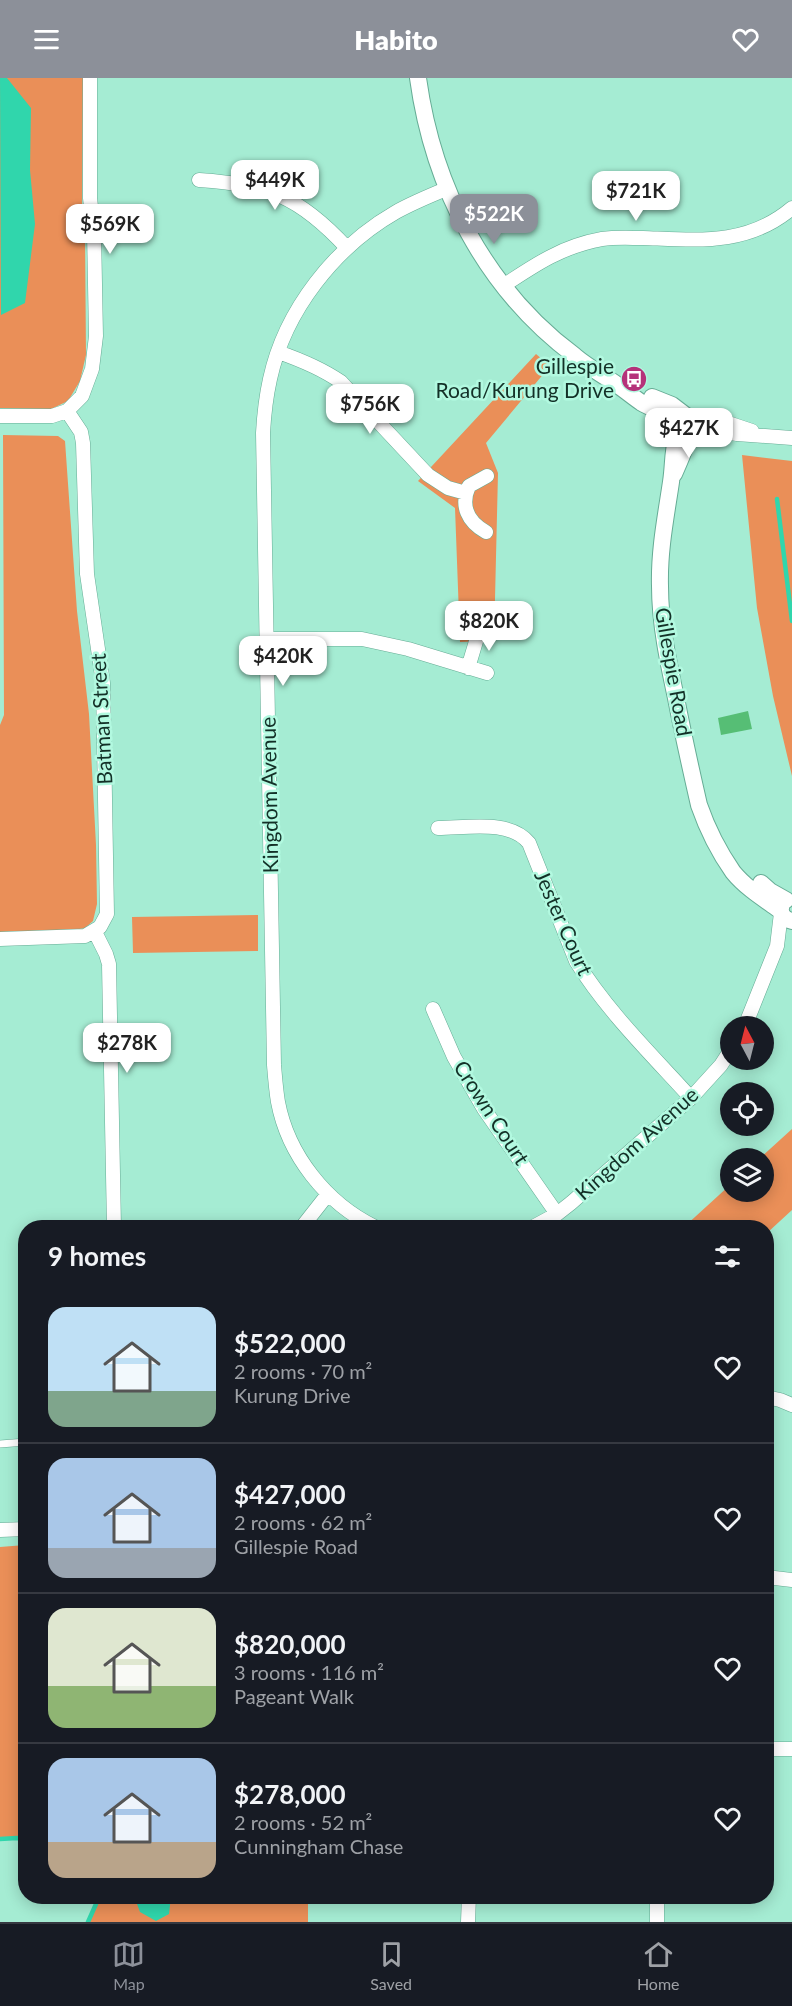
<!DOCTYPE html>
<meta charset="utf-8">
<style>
:root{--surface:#171b24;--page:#242831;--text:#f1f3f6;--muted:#9ea1a6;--line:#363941;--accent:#8c9099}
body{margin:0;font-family:Lato,sans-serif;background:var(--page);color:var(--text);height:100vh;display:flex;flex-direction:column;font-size:22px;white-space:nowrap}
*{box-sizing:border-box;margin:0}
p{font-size:20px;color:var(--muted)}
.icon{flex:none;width:33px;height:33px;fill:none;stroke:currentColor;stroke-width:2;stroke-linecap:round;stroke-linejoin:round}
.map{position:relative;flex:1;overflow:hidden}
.panel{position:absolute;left:18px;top:1142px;width:756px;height:684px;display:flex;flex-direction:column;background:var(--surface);border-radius:24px;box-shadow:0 3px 15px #0003}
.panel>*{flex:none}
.needle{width:39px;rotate:353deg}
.fabs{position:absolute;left:720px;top:938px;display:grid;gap:12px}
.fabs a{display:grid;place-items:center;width:54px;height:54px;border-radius:50%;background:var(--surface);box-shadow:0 3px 15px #0003;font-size:30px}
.price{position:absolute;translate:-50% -51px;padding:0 14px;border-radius:12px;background:#fff;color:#222;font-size:20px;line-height:39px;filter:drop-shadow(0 2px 3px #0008)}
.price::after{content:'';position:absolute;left:50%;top:36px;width:18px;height:14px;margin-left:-9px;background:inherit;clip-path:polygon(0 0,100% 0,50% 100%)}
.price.on{background:var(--accent);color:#fff}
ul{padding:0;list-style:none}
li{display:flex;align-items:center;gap:18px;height:150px;padding:0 30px}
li+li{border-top:2px solid var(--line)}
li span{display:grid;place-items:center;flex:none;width:168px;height:120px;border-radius:18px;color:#555}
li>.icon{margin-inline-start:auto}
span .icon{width:72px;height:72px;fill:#fffc;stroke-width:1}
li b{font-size:26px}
h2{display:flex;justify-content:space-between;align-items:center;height:72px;padding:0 30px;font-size:26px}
header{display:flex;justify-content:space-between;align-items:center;height:78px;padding:0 30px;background:var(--accent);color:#fff;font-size:27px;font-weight:800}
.tab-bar{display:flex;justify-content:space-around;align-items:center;height:84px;border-top:2px solid var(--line);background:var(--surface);font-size:16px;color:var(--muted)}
.tab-bar a{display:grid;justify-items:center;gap:3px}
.tab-bar .on{color:var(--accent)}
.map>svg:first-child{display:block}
.green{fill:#ea8f58}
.water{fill:#30d6ac}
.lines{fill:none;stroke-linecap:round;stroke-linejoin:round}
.stream{stroke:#30d6ac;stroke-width:4.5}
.building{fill:#56be75}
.service-casing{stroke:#66ac95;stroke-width:8}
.minor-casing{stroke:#66ac95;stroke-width:15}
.tertiary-casing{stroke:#66ac95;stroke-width:18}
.service{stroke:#fff;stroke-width:7}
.minor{stroke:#fff;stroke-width:14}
.tertiary{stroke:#fff;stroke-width:16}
.labels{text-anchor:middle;stroke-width:5;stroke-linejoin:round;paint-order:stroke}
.poi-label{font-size:21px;fill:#133027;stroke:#b2f9e0;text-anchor:end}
.street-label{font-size:21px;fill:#133027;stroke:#b2f9e0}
</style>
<header><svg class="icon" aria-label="menu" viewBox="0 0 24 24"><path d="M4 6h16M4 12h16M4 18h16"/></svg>Habito<svg class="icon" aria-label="heart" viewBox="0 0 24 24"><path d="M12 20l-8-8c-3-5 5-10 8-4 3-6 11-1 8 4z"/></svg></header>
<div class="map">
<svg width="792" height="1844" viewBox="0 0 792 1844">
<rect width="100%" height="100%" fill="#a5ecd3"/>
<path class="green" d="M 0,0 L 83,0 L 82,140 L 85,154 L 86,277 L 80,303 L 68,323 L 51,331 L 0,330 Z
M 536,276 L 550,288 L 486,365 L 498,395 L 494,563 L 460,564 L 455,430 L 418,403 Z
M 3,357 L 58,358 L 65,363 L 77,533 L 89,636 L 96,767 L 97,826 L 93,843 L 85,850 L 74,852 L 0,855 L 0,647 L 4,637 Z
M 742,377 L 792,383 L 792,698 L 773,618 L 757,530 Z
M 258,837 L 258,873 L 133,875 L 132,839 Z
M 792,1051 L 792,1132 L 767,1155 L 766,1149 L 684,1149 L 730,1107 L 730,1113 L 764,1113 L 764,1080 L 760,1080 Z
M 25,1467 L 26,1467 L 25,1762 L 17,1760 L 0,1761 L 0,1469 Z
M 95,1818 L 308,1818 L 308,1844 L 88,1844 L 96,1826 Z"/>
<path class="water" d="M 0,0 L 7,0 L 31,30 L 30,92 L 35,146 L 25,225 L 1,237 Z
M 134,1818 L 171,1818 L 169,1836 L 156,1843 L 140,1834 Z"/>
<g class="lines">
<path class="stream" d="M 777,421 L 792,543
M 0,1761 L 17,1760 L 26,1762
M 88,1844 L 96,1826 L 95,1818"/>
</g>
<path class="building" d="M 748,633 L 752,651 L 721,657 L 718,640 Z"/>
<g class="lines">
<g class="service-casing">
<path id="service" d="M 0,1366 L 26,1364"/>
</g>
<g class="minor-casing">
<path id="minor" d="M 199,102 C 269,107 299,118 347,170
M 503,208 C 536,186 563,168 602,161 C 616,159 630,160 643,160 C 698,162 747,168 792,130
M 278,274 C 301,282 321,290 341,304 L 428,397 L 448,410 L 466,415
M 0,338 L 52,338 L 67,333 L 82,318 L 92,291 L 96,258 L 94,154 L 90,120 L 90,0
M 689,340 L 716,341 L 752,353
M 681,350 L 689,353 L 716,352 L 737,356 L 792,360
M 486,454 C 468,444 460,428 469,408 L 487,398
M 267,561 L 362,561 L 408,571 L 487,595
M 468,590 L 480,550
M 438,750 C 466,750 510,741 529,765 L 576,883 C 607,933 651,976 691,1020
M 95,854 L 106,876 L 109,886 L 114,1149
M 0,861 L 85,858 L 100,849 L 107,836 L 103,605 L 87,496 L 83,365 L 81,354 L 67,333
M 433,931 L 454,979 L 484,1031 L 557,1136
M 745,948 L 777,868 L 781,835
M 302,1149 L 328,1116
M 375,1149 C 326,1125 288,1077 278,1024 C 276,1012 275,999 274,987 L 263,355 C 264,337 266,319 270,301 C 285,232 335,169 396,134 C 412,125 429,118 446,111
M 533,1149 L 557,1136 L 571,1125 L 691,1020 L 721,987 L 730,973
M 766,1319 L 780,1322 L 792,1327
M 0,1452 L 26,1451
M 766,1499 L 792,1502
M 766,1671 L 792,1671
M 468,1844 L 469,1818
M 657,1844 L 657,1818"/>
</g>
<g class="tertiary-casing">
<path id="tertiary" d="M 418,0 C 433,109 485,211 575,278 C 588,289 603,297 616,306 C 625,312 633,319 642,325 C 649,329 656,331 663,335 C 669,339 674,345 680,350
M 652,319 L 672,327 L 689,340
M 689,340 C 670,362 675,377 671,404 C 666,438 659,472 660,508 C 660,546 668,583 676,620 C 683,656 691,692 699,727 C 707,750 719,774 733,794 C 746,810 764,821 781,833
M 674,396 C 683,376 690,361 689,340
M 761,805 L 770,813 L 786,822
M 783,824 C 778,833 782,841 792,843"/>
</g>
<use href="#service" class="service"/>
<use href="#minor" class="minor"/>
<use href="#tertiary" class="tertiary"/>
</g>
<defs>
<g id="bus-disc" transform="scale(1.35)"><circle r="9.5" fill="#b5327a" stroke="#b2f9e0"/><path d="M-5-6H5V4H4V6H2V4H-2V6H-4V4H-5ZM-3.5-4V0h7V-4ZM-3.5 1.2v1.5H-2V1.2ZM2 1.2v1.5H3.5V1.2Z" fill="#fff"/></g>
</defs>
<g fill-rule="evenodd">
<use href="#bus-disc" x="634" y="301"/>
</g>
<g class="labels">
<g class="poi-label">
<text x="614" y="296">Gillespie<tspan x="614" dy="24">Road/Kurung Drive</tspan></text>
</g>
<g class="street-label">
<text transform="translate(673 594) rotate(80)" y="7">Gillespie Road</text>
<text transform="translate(102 641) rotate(-93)" y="7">Batman Street</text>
<text transform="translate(270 717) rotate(-91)" y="7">Kingdom Avenue</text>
<text transform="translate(563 845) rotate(66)" y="7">Jester Court</text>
<text transform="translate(491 1035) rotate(57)" y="7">Crown Court</text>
<text transform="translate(637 1066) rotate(-42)" y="7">Kingdom Avenue</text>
</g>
</g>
</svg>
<div class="fabs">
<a><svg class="needle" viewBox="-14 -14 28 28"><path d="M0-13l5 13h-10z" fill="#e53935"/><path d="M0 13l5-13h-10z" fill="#9ea1a6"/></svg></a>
<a><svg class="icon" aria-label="locate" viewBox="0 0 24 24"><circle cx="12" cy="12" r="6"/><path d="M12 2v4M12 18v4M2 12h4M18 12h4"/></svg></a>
<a><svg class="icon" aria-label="layers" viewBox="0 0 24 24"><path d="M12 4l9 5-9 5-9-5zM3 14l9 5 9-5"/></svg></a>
</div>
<b class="price" style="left:275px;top:133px">$449K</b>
<b class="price" style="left:636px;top:144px">$721K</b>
<b class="price on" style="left:494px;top:167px">$522K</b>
<b class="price" style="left:110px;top:177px">$569K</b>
<b class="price" style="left:370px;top:357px">$756K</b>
<b class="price" style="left:689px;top:381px">$427K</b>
<b class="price" style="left:489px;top:574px">$820K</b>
<b class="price" style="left:283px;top:609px">$420K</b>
<b class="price" style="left:127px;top:996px">$278K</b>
<section class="panel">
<h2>9 homes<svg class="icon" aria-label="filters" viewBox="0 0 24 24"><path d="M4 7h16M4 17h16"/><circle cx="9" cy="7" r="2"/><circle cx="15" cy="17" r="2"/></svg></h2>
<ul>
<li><span style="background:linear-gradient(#bfe0f5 70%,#7fa58c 0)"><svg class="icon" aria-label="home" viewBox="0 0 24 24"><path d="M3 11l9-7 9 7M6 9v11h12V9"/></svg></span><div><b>$522,000</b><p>2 rooms · 70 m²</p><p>Kurung Drive</p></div><svg class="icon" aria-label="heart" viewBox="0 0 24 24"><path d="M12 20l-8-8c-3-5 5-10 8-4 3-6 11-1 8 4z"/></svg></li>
<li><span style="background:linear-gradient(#a9c7e8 75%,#9aa5b1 0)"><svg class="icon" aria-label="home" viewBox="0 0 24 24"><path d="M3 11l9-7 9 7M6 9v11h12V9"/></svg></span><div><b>$427,000</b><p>2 rooms · 62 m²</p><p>Gillespie Road</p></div><svg class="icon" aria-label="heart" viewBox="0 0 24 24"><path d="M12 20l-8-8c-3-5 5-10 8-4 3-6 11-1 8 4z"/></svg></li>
<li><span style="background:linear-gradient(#dfe7d0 65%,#8fb573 0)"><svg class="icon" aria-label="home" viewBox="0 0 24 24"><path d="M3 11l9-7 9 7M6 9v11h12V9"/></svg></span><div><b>$820,000</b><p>3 rooms · 116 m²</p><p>Pageant Walk</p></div><svg class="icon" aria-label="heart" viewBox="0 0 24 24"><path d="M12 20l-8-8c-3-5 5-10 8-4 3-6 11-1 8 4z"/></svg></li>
<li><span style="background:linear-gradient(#a9c7e8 70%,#b9a48a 0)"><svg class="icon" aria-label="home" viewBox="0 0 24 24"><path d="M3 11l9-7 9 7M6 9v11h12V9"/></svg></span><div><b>$278,000</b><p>2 rooms · 52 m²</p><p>Cunningham Chase</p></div><svg class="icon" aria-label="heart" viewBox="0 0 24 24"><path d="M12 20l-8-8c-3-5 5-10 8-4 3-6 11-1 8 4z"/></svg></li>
</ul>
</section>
</div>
<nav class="tab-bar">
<a class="on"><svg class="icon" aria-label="map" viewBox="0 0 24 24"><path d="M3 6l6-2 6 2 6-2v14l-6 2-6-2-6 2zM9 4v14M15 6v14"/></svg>Map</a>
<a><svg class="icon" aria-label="saved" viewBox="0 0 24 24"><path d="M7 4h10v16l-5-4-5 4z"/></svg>Saved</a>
<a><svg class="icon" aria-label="home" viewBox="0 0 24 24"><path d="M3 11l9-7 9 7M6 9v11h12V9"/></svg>Home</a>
</nav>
